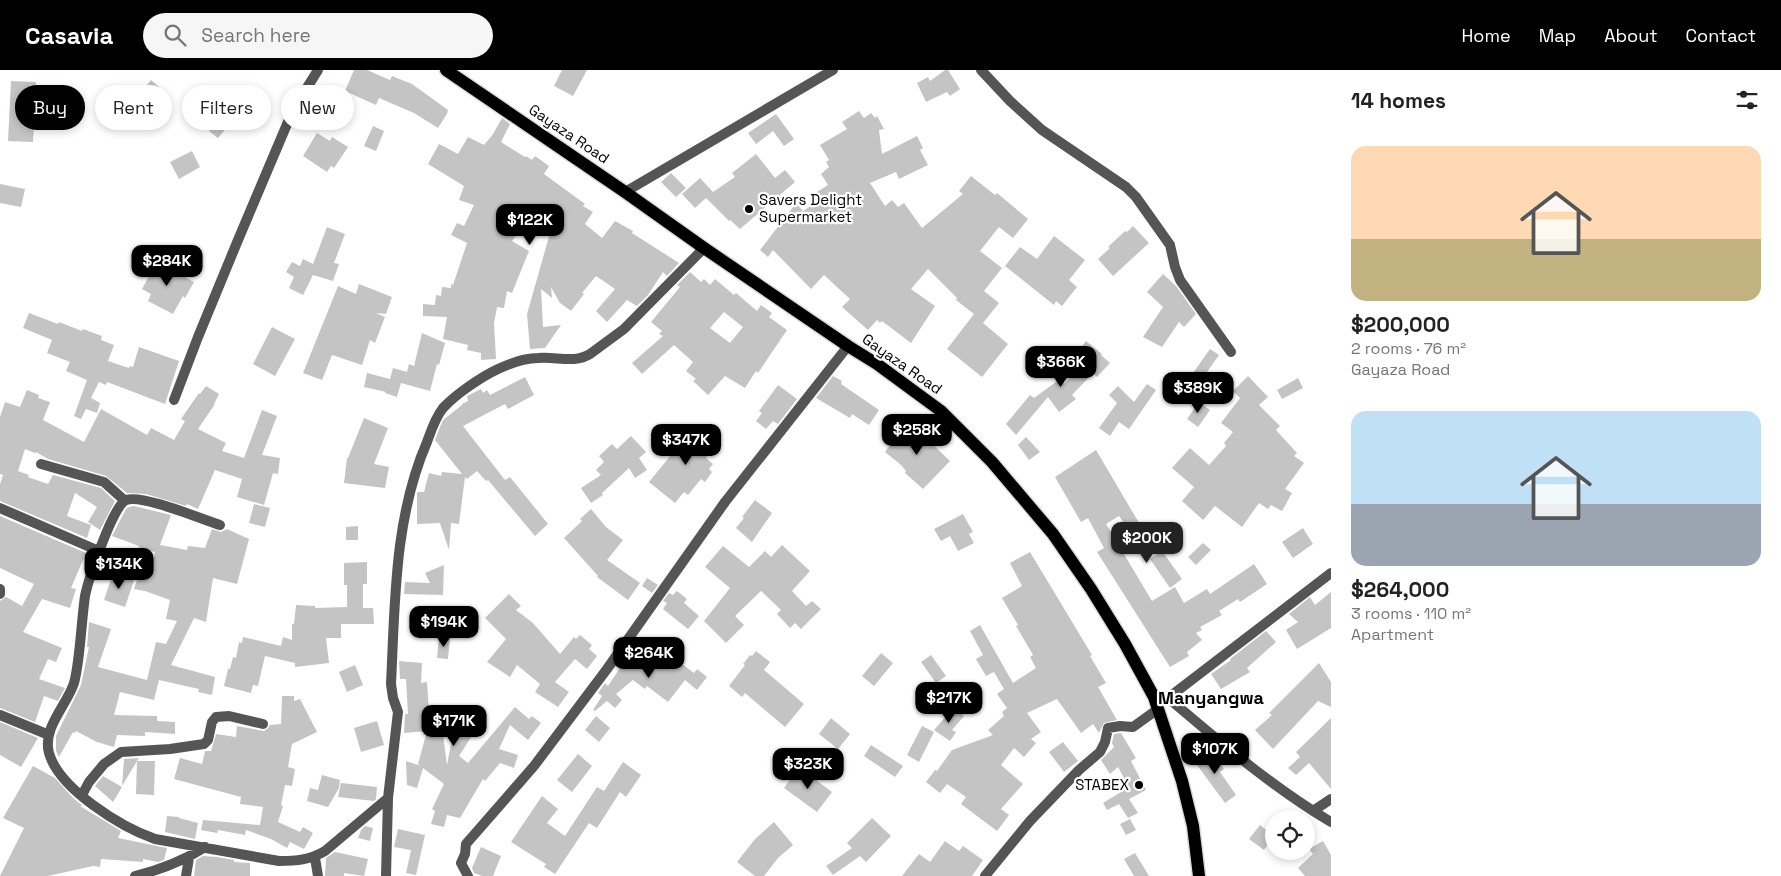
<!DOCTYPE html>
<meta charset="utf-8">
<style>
:root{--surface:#fff;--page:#f6f6f6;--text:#222;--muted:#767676;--accent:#000}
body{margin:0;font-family:"Space Grotesk",sans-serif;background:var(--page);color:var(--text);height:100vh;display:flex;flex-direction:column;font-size:19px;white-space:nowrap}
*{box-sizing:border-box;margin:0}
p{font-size:16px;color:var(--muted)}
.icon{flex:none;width:28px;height:28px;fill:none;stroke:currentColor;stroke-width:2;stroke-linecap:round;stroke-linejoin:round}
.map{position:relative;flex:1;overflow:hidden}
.drawer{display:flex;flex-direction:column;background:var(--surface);width:450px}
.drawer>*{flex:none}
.guide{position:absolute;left:15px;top:15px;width:475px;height:45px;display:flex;gap:10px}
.buttons{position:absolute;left:1265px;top:740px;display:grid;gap:10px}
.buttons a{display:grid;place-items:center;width:50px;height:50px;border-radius:50%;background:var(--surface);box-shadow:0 2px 8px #0003;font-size:25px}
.price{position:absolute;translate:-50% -42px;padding:0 11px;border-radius:10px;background:var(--accent);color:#fff;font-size:16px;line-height:32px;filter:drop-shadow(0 1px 2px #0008)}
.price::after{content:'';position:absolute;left:50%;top:30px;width:15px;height:11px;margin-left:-8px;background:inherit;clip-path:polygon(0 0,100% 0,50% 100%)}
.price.on{background:#222;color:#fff}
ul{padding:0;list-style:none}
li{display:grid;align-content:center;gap:10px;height:265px;padding:0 20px}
li span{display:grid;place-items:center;height:155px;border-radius:15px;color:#555}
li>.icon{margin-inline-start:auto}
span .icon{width:90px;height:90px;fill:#fffc;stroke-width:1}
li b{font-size:21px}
h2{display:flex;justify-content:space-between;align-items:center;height:60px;padding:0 20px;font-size:21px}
.chip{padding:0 18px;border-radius:22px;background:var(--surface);box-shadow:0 2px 8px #0003;font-size:18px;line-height:45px}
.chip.on{background:var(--accent);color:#fff}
header{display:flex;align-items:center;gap:30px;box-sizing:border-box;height:70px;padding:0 25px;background:var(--accent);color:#fff}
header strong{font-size:24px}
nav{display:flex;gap:28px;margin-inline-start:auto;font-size:18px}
.search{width:350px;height:45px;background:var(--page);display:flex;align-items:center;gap:12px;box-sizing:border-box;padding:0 18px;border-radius:28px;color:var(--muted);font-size:19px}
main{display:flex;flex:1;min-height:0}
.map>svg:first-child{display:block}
.building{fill:#c4c4c4;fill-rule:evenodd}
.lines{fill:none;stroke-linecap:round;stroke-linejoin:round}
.primary-casing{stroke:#dbdbdb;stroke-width:15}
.minor{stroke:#555;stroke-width:10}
.primary{stroke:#000;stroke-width:12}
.poi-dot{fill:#000;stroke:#fff;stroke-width:2}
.labels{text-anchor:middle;stroke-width:4.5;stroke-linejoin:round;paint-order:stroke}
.street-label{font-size:15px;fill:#000;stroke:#fff}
.poi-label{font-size:15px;fill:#000;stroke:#fff;text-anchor:start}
.quarter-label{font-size:18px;font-weight:bold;fill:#000;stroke:#fff}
</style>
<header>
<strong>Casavia</strong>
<div class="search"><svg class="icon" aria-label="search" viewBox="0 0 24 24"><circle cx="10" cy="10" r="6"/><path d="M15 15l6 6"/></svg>Search here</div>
<nav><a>Home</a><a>Map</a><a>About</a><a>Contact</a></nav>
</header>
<main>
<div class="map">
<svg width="1331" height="806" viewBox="0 0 1331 806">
<rect width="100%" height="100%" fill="#fff"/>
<path class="building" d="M 354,0 L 367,0 L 390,10 L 392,6 L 412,14 L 448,40 L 447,44 L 438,58 L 414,43 L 379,28 L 376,35 L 345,21 Z
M 562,0 L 587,0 L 573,26 L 554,16 Z
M 945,0 L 948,0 L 960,19 L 950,26 L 947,22 L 926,32 L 917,13 L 928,7 L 930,11 Z
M 151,10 L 165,22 L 152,37 L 139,25 Z
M 11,11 L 36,12 L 33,72 L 8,71 Z
M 226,39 L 236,47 L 218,68 L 209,61 Z
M 859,41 L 864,48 L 871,43 L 875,48 L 877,46 L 884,59 L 879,60 L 882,84 L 917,66 L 923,78 L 920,80 L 928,95 L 899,109 L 896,102 L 870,113 L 885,136 L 892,130 L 898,137 L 904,133 L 922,158 L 963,124 L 959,121 L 971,106 L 995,125 L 997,123 L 1028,149 L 1013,168 L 999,157 L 980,181 L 1002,198 L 984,221 L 999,233 L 983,253 L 1008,274 L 982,307 L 947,279 L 974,244 L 956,230 L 957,228 L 928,199 L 911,219 L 935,236 L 911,273 L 882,251 L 880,253 L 877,250 L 868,260 L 842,237 L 850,229 L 824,205 L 811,219 L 773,180 L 768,187 L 760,180 L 796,133 L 803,141 L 821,129 L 817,122 L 828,115 L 821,104 L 829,97 L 826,92 L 829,90 L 820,75 L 847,59 L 842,52 Z
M 776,44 L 794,69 L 784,76 L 773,61 L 756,74 L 748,63 Z
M 502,48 L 510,54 L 501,72 L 525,87 L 526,86 L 532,90 L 535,86 L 549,96 L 544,104 L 585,134 L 583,136 L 593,142 L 585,154 L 602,168 L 615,151 L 633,161 L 632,163 L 679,193 L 667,206 L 663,202 L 648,225 L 637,236 L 627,230 L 607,252 L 596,241 L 615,219 L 596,206 L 582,223 L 584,224 L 571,241 L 560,233 L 551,217 L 552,228 L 541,219 L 543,257 L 561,255 L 545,278 L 530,279 L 527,244 L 550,163 L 529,148 L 512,171 L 529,181 L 512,223 L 507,221 L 504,238 L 497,237 L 494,253 L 496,289 L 481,290 L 481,283 L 467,280 L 468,275 L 443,269 L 447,247 L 423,246 L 423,234 L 435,235 L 436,225 L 441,226 L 442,217 L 451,218 L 451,214 L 453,215 L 467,173 L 451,165 L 457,153 L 464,156 L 474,135 L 459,130 L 464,116 L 428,94 L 439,74 L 458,84 L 468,67 L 484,75 L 493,64 Z
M 373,56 L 384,61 L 376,81 L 364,76 Z
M 317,63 L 330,71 L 332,67 L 348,77 L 334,98 L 331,96 L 327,102 L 303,86 Z
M 192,81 L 200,97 L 179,109 L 170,92 Z
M 756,84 L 775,108 L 785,100 L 795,112 L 740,159 L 730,150 L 729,151 L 706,128 L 695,138 L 682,124 L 700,108 L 713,122 L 735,107 L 732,103 Z
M 671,103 L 686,118 L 676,127 L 661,112 Z
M 0,114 L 25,119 L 21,137 L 0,133 Z
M 1133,156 L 1149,173 L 1113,206 L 1098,189 L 1110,178 L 1108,177 L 1125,161 L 1127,162 Z
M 327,157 L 345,164 L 334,193 L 339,194 L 333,211 L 313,205 L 303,225 L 289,218 L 294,207 L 286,202 L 292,192 L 300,196 L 303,189 L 313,194 Z
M 1054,166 L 1085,190 L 1069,210 L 1077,217 L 1062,236 L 1056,231 L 1054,235 L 1005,196 L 1020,177 L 1037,189 Z
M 158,189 L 178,200 L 177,203 L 194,212 L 185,228 L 183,226 L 173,244 L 148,231 L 151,224 L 142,219 Z
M 690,202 L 701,212 L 704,209 L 710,215 L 715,209 L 734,225 L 736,223 L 757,241 L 761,235 L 772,243 L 769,247 L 787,260 L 758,303 L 756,301 L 745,318 L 725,306 L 708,325 L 693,311 L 696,309 L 686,301 L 693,292 L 674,275 L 642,304 L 632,293 L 663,266 L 659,264 L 662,261 L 651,252 L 680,217 L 677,215 ZM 724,242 L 743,257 L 730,273 L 710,258 Z
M 1163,204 L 1176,216 L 1196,244 L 1184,257 L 1179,252 L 1162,277 L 1143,267 L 1163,237 L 1147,222 Z
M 359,214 L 392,227 L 386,244 L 376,243 L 385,247 L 375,273 L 370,270 L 362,295 L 332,285 L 322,310 L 303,303 L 338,216 L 356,224 Z
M 29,243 L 58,254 L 59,252 L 82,261 L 83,259 L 102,266 L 101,270 L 114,275 L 108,291 L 129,298 L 130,296 L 133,297 L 139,277 L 179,291 L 165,334 L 107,312 L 106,315 L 99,312 L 91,328 L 100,333 L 97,343 L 86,339 L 81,349 L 74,346 L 87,310 L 66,301 L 70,292 L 47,283 L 52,270 L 23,258 Z
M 272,257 L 295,269 L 275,306 L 253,294 Z
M 422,263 L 445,273 L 439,295 L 437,294 L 430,321 L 401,313 L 397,327 L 385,323 L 386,322 L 364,317 L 367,303 L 390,309 L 393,298 L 407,302 L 409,294 L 414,296 Z
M 1086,271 L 1102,284 L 1101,285 L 1110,293 L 1097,307 L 1093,303 L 1072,325 L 1076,329 L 1059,342 L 1048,327 L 1016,365 L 1006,354 L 1030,325 L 1034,328 L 1060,309 L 1064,314 L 1083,295 L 1081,293 L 1082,291 L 1075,285 Z
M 1210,279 L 1219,285 L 1202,309 L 1193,303 Z
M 833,306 L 842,311 L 841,314 L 879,340 L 869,355 L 852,344 L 850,348 L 816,328 Z
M 1248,306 L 1268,327 L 1259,335 L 1280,356 L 1276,360 L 1297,383 L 1294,386 L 1304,393 L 1285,419 L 1292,423 L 1282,441 L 1271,435 L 1268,439 L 1259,433 L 1242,457 L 1215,436 L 1203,450 L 1182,431 L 1194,417 L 1172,398 L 1190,378 L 1209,395 L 1226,376 L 1224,373 L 1233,362 L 1221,353 L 1240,328 L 1233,321 Z
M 525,307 L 534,325 L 508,339 L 505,334 L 463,356 L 505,410 L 510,407 L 548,454 L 535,466 L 488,410 L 486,411 L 477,401 L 467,409 L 465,407 L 459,454 L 451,453 L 449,480 L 440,453 L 417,454 L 417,423 L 418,422 L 424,422 L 429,403 L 441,406 L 442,402 L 462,404 L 435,370 L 440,357 L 443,350 L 462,335 L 462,334 L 468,331 L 467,326 L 481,319 L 483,323 L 487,320 L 490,325 Z
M 1298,308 L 1303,318 L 1282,329 L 1277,320 Z
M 1147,314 L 1156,320 L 1129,359 L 1119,352 L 1110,366 L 1099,358 L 1117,333 L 1109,325 L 1118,316 L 1134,332 Z
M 778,315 L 797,329 L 778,354 L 773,351 L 766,359 L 756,351 L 762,343 L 759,341 Z
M 206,316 L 219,324 L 214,334 L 215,334 L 198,359 L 226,373 L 222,381 L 244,388 L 262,340 L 277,346 L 262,385 L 280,388 L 278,404 L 273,403 L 264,435 L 237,427 L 242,409 L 215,400 L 198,439 L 187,434 L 186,436 L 146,424 L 127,423 L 106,406 L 48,389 L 36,382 L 35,383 L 25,379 L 18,401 L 29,405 L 28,407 L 48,414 L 53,405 L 101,418 L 115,431 L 100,460 L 88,452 L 97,437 L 75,423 L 67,446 L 91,455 L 87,468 L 0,431 L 0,414 L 3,405 L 0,404 L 0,347 L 5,332 L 20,337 L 27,320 L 39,325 L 38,328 L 50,332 L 43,350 L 84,372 L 101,339 L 147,365 L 151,358 L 174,370 L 185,351 L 181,349 L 199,323 L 200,324 Z
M 1199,332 L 1210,340 L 1198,357 L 1187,349 Z
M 364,348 L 388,358 L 374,394 L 389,397 L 385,418 L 344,413 L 347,388 L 348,388 Z
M 905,355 L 912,360 L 914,358 L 924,366 L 950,391 L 923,419 L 905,403 L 906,401 L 900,394 L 885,382 Z
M 693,358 L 702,367 L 707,359 L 718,366 L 706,388 L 713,394 L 709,399 L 712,402 L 705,412 L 701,409 L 688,425 L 684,422 L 675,433 L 649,412 Z
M 631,366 L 646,382 L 639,388 L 647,400 L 635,408 L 629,398 L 602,423 L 603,425 L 591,433 L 581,418 L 601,405 L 596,400 L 604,392 L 599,386 L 612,374 L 617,379 Z
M 1026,367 L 1040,382 L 1029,390 L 1018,375 Z
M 1096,380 L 1145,463 L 1135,469 L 1119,446 L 1106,454 L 1152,531 L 1175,517 L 1184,533 L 1207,519 L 1210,524 L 1254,494 L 1267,514 L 1240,532 L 1238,529 L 1219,541 L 1222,545 L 1200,557 L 1202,560 L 1196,563 L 1202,570 L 1187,582 L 1189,586 L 1170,597 L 1097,482 L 1104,478 L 1088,448 L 1081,452 L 1055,407 Z
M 755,430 L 772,443 L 752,472 L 736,458 L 744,448 L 742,447 Z
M 254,434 L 270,438 L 265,457 L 249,453 Z
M 134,436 L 171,445 L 160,475 L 187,480 L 188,476 L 205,478 L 212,459 L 221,462 L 227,459 L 249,469 L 237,514 L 213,508 L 206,552 L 194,548 L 171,595 L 215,607 L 212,625 L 198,622 L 199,619 L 159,610 L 154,630 L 120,622 L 114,645 L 157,646 L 157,651 L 175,652 L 175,664 L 145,662 L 145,666 L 117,665 L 114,677 L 97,672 L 76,661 L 75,663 L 73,662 L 59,687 L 56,681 L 56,666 L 81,615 L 89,577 L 87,577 L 89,552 L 111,559 L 98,597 L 147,610 L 156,572 L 166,574 L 177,551 L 166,549 L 170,530 L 145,521 L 134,519 L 140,501 L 150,504 L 155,482 L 138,477 L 139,476 L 112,466 L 126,439 L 129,437 Z
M 591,439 L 606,457 L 623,470 L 607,490 L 640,513 L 628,530 L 597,507 L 598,506 L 564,468 L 582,451 L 580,449 Z
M 963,444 L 973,462 L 969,464 L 974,473 L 958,481 L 950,466 L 941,471 L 934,459 Z
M 0,446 L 86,483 L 71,518 L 76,519 L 70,538 L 42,529 L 23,562 L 62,578 L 56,592 L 48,589 L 39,609 L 65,618 L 58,631 L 44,626 L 35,652 L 0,638 L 0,531 L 6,527 L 22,536 L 34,514 L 0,498 Z
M 358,456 L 358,470 L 346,470 L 346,457 Z
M 1303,458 L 1313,474 L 1293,488 L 1282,472 Z
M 1203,473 L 1211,480 L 1196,495 L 1188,487 Z
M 782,475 L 810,501 L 792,521 L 806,536 L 812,531 L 821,539 L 801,559 L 795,553 L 790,558 L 777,544 L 781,540 L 761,521 L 735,546 L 744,555 L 726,573 L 704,551 L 730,518 L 705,497 L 723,476 L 749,497 L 765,481 L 771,487 Z
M 1162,481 L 1182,509 L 1170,518 L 1150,489 Z
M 1030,482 L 1092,585 L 1090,586 L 1106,613 L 1098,617 L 1117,650 L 1104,653 L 1099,663 L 1093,654 L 1081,663 L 1057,629 L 1027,643 L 1041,662 L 1031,669 L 1036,673 L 1024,687 L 1014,678 L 1001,695 L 1023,714 L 1001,739 L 1009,745 L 997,761 L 961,734 L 966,727 L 947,714 L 940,723 L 926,712 L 935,700 L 937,701 L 952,680 L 993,665 L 988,660 L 1004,646 L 1002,642 L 1007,638 L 997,624 L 1004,619 L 994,602 L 986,606 L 976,589 L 983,585 L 970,561 L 980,555 L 1013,613 L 1036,598 L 1030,587 L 1033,585 L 1016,556 L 1018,555 L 1002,528 L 1022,516 L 1010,493 Z
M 367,492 L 367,514 L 363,514 L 363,538 L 373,538 L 374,554 L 341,554 L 341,568 L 326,568 L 329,593 L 295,597 L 295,593 L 265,586 L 258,616 L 253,615 L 251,623 L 224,616 L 228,599 L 230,599 L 233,587 L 236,588 L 239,572 L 242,573 L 243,567 L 281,576 L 283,567 L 292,570 L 292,554 L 294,554 L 296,535 L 315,536 L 315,538 L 347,537 L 347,515 L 344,515 L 344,493 Z
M 444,495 L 443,525 L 404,524 L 405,512 L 430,513 L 425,503 Z
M 113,503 L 134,510 L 125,537 L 104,530 Z
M 647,508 L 658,515 L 652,523 L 642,516 Z
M 677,521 L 687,529 L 684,533 L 699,546 L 688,559 L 663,539 L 667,533 L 663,531 L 669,523 L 673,525 Z
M 1331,522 L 1331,558 L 1297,579 L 1286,560 L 1298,552 L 1289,544 L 1310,527 L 1315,535 Z
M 509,524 L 521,536 L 516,540 L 533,553 L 560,584 L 574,567 L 576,569 L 580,565 L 592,575 L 589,579 L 597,586 L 587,599 L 575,589 L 555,612 L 569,622 L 558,637 L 535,622 L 540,614 L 517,595 L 510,607 L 487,592 L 506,569 L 485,548 Z
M 443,547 L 442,558 L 409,559 L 409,548 Z
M 1266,561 L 1276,572 L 1247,598 L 1250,602 L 1221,619 L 1211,604 L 1231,590 L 1230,589 Z
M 439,567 L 450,568 L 448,589 L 437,588 Z
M 756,581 L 770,592 L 764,600 L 804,634 L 785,657 L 745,623 L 742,627 L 729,616 L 745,595 L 743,594 L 750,585 L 752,586 Z
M 630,583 L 636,587 L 638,584 L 643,588 L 646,584 L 671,600 L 678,591 L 694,603 L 697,599 L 707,607 L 697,620 L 685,610 L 668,632 L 647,616 L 645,619 L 633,610 L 616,624 L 622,630 L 615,638 L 607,631 L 595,641 L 593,640 L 602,626 L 598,623 L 605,613 L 608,616 Z
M 881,583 L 893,593 L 874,616 L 862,606 Z
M 931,585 L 946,606 L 936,613 L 921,592 Z
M 399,591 L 422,593 L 421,613 L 427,612 L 429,642 L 440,641 L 447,695 L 458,638 L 469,640 L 483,648 L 459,686 L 468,693 L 515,637 L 529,649 L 532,646 L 541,653 L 528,670 L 510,655 L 499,679 L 518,685 L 514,698 L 500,693 L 485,711 L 483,709 L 460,748 L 447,745 L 444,757 L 431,754 L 435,741 L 432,739 L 444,714 L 423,698 L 417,718 L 407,715 L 406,691 L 421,696 L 418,694 L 427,661 L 404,663 L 405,644 L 408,644 L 406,609 L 400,609 Z
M 1319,593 L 1331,612 L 1331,637 L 1318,631 L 1273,679 L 1255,660 L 1272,645 L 1269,643 Z
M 355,595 L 363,615 L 347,622 L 339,602 Z
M 282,626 L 294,626 L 294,631 L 300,629 L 317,662 L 292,674 L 288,697 L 295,699 L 292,716 L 285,715 L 281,735 L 283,736 L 278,752 L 300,762 L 303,757 L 313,763 L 304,779 L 290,772 L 287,778 L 271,769 L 246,760 L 245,765 L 218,760 L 217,763 L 201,760 L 203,750 L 260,755 L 263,737 L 240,734 L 241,727 L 174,709 L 180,688 L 202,694 L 205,681 L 211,681 L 216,664 L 236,667 L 237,656 L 264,661 L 268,658 L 270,655 L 281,654 Z
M 954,637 L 964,646 L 952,660 L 956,662 L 950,671 L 934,660 Z
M 596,646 L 610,658 L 599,672 L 585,660 Z
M 831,648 L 850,664 L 838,679 L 819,664 Z
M 1331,648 L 1331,719 L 1309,693 L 1296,705 L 1288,698 L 1300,687 L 1296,682 Z
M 377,651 L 384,675 L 361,682 L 354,658 Z
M 0,652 L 38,668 L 21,697 L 0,685 Z
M 922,656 L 934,662 L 919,692 L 907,685 Z
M 1121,663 L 1136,688 L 1131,691 L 1146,720 L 1129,729 L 1138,743 L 1128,748 L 1119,734 L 1107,740 L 1103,733 L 1129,717 L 1118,697 L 1110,704 L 1101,690 L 1114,677 L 1112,673 L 1114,664 Z
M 1063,672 L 1078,691 L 1064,702 L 1049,682 Z
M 871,675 L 903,696 L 895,707 L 864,686 Z
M 1210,679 L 1224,699 L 1220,702 L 1236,725 L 1225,733 L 1194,691 Z
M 578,684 L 592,696 L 572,722 L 557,710 Z
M 139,688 L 137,691 L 155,691 L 154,725 L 136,724 L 137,691 L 122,716 L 124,689 Z
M 623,692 L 641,705 L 626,727 L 620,722 L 597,758 L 589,753 L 555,804 L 544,797 L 546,794 L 511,772 L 542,726 L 558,739 L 547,753 L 565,766 L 597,717 L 604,721 Z
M 33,696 L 55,708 L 73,728 L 83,736 L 80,736 L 121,761 L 118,768 L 167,778 L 164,790 L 158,792 L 143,789 L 143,792 L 101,789 L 100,797 L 93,796 L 48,806 L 0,806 L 24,758 L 3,748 Z
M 799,697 L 832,722 L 817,742 L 784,718 Z
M 322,705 L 340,710 L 339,718 L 328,737 L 307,731 L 310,718 L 318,720 Z
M 103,706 L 122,717 L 113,732 L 95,716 Z
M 341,713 L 377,717 L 376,729 L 374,731 L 338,727 Z
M 167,746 L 179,747 L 179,748 L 198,753 L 195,769 L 165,762 Z
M 872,748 L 891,766 L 866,792 L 860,786 L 833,805 L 826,796 L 852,778 L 847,773 Z
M 1130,749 L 1136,760 L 1126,765 L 1120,754 Z
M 774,752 L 793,775 L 778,788 L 764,806 L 755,806 L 737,792 L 755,769 Z
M 1260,755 L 1274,766 L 1264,780 L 1249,769 Z
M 365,756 L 373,758 L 370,771 L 358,768 L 361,760 Z
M 398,759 L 425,765 L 416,805 L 406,803 L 411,780 L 394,777 Z
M 945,771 L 959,781 L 963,776 L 983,790 L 972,806 L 902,806 L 919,784 L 930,792 Z
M 1323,771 L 1331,785 L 1331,806 L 1305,806 L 1298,798 L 1313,784 L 1309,779 Z
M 481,777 L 501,786 L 493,806 L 482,806 L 474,803 L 472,798 Z
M 335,782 L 368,789 L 364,806 L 344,803 L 344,806 L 325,806 L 326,788 Z
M 1135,783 L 1149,806 L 1134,806 L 1124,789 Z
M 203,786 L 217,787 L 234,790 L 234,792 L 250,793 L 250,806 L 194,806 L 196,790 Z"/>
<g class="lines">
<g class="primary-casing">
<path id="primary" d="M 446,0 L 625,122 L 704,178 L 848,276 L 877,294 L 941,341 L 992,392 L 1053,464 L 1091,519 L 1125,574 L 1154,627 L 1182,711 L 1193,756 L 1199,806"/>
</g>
<path class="minor" d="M 981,0 L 1010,31 L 1042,60 L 1126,117 L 1136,127 L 1170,175 L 1175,197 L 1180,210 L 1231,282
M 625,122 L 833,0
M 174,330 L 198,267 L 238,170 L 293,40 L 318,0
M 41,394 L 104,412 L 124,430
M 0,438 L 99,481
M 220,455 C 201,449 142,424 126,430 C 113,435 88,511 85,526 C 82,548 81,569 78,591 C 77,598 76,606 74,613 C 67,635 42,658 49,683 C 59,719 121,757 155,769 L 279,791 C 296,791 310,790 325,781 L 388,728
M 0,519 L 0,524
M 1154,627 L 1168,628 C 1220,672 1272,717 1331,752
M 1168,628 L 1331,503
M 0,645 L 49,665
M 82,725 L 89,712 L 104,694 L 121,682 L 170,679 L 204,674 L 208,670 L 212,652 L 216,647 L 229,646 L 263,654
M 1313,741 L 1331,729
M 315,788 L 318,806
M 135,806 C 160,800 183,791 205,777
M 186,806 L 189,788
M 386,806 L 388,728 L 398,642 L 393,628 L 391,614 C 395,533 394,448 427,372 C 431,361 435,348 443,338 C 456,324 481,307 498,299 C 511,293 525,288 538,288 C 556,286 574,294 590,284 L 624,259 L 704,178
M 468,806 L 461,793 L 465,784 L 466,774 L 534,696 L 607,599 L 725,432 L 848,276
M 985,806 L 1030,751 L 1079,700 L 1100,682 L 1105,672 L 1108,658 L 1120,656 L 1133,657 L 1158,639"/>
<use href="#primary" class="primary"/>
</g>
<g class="poi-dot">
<circle cx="749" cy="139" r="5"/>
<circle cx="1139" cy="715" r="5"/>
</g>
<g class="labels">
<g class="street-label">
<text transform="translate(569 64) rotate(34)" y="5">Gayaza Road</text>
<text transform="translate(902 294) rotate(35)" y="5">Gayaza Road</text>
</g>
<g class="poi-label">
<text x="759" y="135">Savers Delight<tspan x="759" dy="17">Supermarket</tspan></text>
<text x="1129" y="720" text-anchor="end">STABEX</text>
</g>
<g class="quarter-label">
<text x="1211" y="634">Manyangwa</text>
</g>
</g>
</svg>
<div class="buttons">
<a><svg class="icon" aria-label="locate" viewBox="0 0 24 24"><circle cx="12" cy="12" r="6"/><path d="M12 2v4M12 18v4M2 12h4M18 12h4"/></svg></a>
</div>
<b class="price" style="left:530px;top:176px">$122K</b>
<b class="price" style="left:167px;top:217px">$284K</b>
<b class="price" style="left:1061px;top:318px">$366K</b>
<b class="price" style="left:1198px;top:344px">$389K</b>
<b class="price" style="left:917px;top:386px">$258K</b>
<b class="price" style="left:686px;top:396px">$347K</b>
<b class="price on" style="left:1147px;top:494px">$200K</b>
<b class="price" style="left:119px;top:520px">$134K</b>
<b class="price" style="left:444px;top:578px">$194K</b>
<b class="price" style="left:649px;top:609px">$264K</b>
<b class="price" style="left:949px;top:654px">$217K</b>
<b class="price" style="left:454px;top:677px">$171K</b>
<b class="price" style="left:1215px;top:705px">$107K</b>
<b class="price" style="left:808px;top:720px">$323K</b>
<div class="guide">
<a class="chip on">Buy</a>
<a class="chip">Rent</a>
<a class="chip">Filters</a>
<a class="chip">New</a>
</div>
</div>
<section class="drawer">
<h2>14 homes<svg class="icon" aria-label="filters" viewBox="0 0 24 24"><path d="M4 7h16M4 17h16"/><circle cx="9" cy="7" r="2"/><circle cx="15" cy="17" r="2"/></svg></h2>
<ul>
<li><span style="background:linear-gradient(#ffd9b3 60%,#c2b280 0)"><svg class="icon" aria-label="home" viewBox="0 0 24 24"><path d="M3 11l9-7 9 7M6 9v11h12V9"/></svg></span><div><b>$200,000</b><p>2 rooms · 76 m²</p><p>Gayaza Road</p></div></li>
<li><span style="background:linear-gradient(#bfe0f5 60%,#9aa5b1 0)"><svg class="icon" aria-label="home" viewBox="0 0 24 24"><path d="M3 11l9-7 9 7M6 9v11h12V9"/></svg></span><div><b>$264,000</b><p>3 rooms · 110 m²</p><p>Apartment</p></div></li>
</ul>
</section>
</main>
